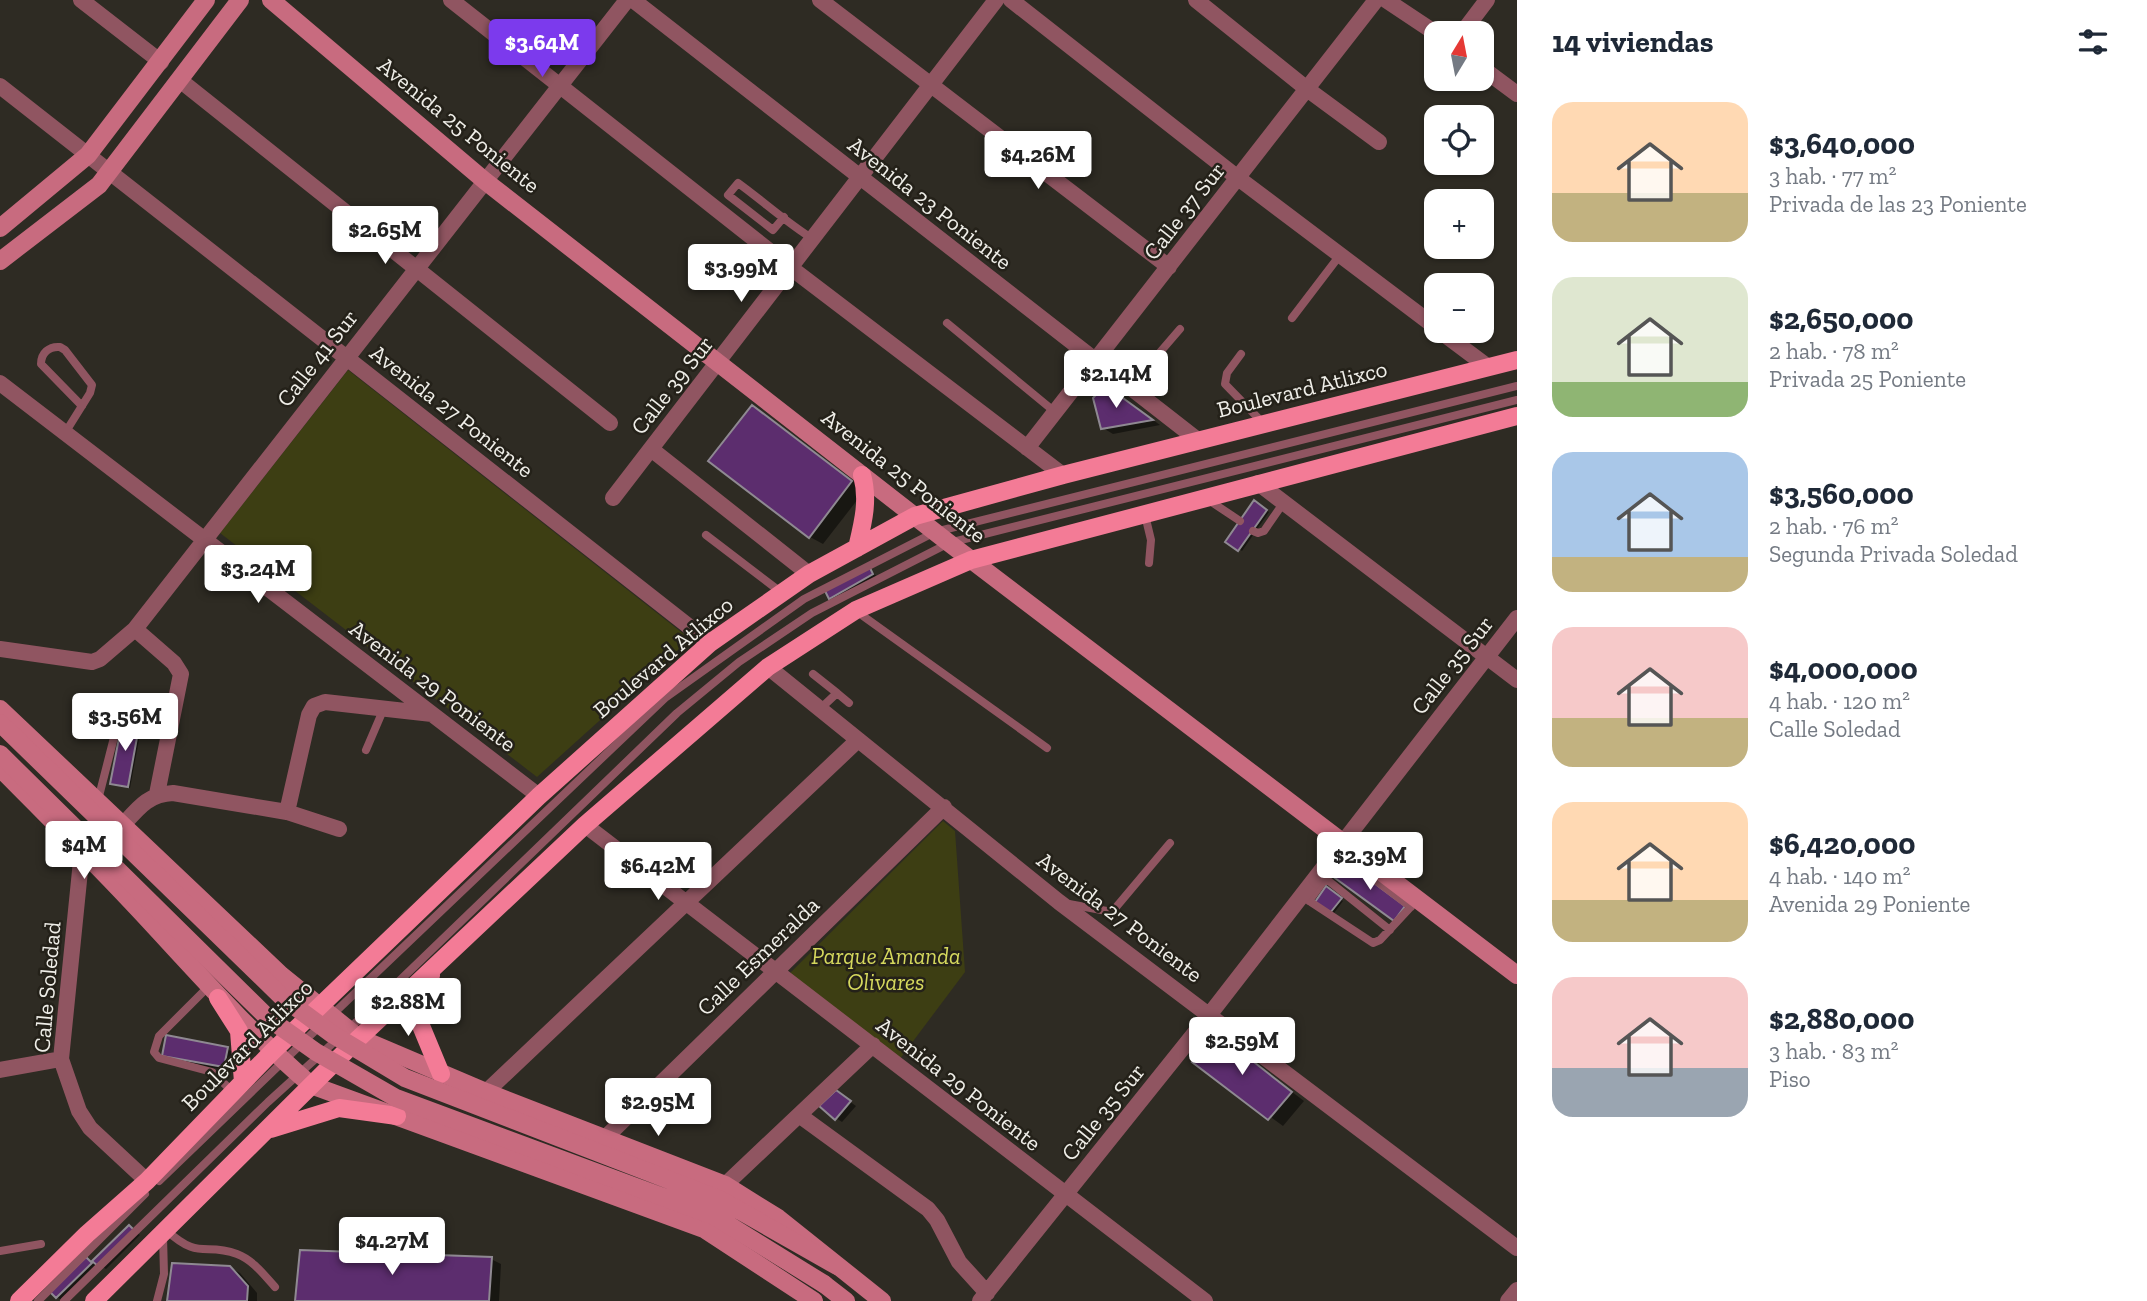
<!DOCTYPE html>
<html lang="es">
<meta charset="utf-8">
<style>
:root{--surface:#fff;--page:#f6f6f7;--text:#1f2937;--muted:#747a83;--accent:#7c3aed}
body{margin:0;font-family:"Zilla Slab",serif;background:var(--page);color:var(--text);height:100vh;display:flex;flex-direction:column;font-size:26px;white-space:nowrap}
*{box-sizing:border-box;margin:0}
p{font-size:23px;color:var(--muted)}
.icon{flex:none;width:38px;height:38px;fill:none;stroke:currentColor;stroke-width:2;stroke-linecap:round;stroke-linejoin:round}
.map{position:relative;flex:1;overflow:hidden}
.drawer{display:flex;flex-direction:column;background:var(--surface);width:630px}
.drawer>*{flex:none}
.needle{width:46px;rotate:10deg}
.controls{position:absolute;left:1424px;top:21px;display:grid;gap:14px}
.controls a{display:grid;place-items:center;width:70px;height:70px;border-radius:14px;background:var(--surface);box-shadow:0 2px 5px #0004;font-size:35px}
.price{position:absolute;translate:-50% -60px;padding:0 16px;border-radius:7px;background:#fff;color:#222;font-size:23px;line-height:46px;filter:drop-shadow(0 2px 4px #0008)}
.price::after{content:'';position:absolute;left:50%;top:42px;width:21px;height:16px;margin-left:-10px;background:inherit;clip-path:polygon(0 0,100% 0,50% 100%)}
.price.current{background:var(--accent);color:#fff}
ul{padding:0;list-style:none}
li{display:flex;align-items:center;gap:21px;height:175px;padding:0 35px}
li span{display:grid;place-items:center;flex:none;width:196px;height:140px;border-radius:21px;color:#555}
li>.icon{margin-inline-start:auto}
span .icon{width:84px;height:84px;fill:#fffc;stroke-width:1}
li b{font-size:30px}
h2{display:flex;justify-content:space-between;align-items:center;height:84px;padding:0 35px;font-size:30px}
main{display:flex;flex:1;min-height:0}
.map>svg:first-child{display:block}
.green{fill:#3d3e13}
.shadow{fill:#0007}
.building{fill:#5c2d6e;stroke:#8f8992;stroke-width:2}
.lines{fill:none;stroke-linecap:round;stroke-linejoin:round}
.service{stroke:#905561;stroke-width:8}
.minor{stroke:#905561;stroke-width:16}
.secondary{stroke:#c86b7f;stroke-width:18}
.primary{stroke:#f37b96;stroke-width:18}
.secondary-bridge{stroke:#c86b7f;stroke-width:18}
.labels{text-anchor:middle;stroke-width:5;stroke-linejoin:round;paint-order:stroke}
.street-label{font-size:23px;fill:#efeee8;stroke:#242119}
.park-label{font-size:23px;font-style:italic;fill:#d5d85d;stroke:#242119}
</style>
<main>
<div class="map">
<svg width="1517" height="1301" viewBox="0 0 1517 1301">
<rect width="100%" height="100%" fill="#2e2b23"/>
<path class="green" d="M 348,370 L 690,639 L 537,777 L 220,533 Z
M 943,821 L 955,831 L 965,972 L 899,1060 L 787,976 Z"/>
<path class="shadow" d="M 1116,393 L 1160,425 L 1113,434 L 1103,428 Z
M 752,407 L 865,490 L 823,544 L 810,537 Z
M 1254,503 L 1269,512 L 1242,551 L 1227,541 Z
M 869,568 L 878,578 L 836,601 L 830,598 Z
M 139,723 L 142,724 L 130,788 L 115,785 L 112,783 Z
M 1326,889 L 1343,901 L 1334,913 L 1317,901 Z
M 1217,1035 L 1304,1101 L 1283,1126 L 1194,1061 Z
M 227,1049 L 237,1054 L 234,1072 L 174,1060 L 164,1055 Z
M 842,1096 L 856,1106 L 842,1122 L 836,1118 Z
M 129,1227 L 140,1235 L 106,1269 L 99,1265 L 63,1301 L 57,1297 L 86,1259 L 93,1263 Z
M 491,1259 L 501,1264 L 499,1301 L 297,1301 Z
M 229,1267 L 240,1273 L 257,1293 L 257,1301 L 169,1301 Z"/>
<path class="building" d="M 1105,385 L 1153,420 L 1101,429 L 1093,398 Z
M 752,405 L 852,481 L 809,538 L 708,461 Z
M 1254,500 L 1267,510 L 1238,551 L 1225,542 Z
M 869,566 L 873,574 L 829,599 L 825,591 Z
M 123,718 L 140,721 L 128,787 L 110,784 Z
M 1347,863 L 1405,906 L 1394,921 L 1335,878 Z
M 1326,886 L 1342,898 L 1330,913 L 1315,902 Z
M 1217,1033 L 1292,1092 L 1268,1120 L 1192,1062 Z
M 166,1035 L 228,1047 L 224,1067 L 162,1056 Z
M 836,1090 L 851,1101 L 835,1120 L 819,1106 Z
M 129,1225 L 135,1231 L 99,1267 L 92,1261 Z
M 300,1250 L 492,1257 L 489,1301 L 295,1301 Z
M 86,1257 L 92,1263 L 56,1298 L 50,1292 Z
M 172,1263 L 230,1266 L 248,1286 L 247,1301 L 167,1301 Z"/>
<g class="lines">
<path class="service" d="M 784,217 L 773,230 L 728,195 L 738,183 C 763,201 787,223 813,239
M 1292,318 L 1340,255
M 947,323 L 1055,412
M 1241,354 L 1227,373 L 1225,384 L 1262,422
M 1130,387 L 1180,329
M 65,433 L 90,393 L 92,385 L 65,350 L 60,347 C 49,346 41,353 41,364 L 82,406
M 1207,499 L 1240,521
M 1145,515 L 1151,540 L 1149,563
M 1253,531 L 1258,533 L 1264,531 L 1284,502
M 706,535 L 782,593
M 856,611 L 1047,748
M 813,674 L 837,693 L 820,709
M 837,693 L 849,703
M 366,750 L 384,708
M 98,800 L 120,714 L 130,711 L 173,718
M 1337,851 L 1411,907
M 1320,874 L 1390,930
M 1303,897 L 1373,943 L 1380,940 L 1418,899
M 1309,901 L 1345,852
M 1069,904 L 1112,912 L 1170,843
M 208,987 L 159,1036 L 154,1052 L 159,1058 L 212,1072 L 233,1092
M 331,1016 L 665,698 L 804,599 L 935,532 L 1517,386
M 159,1181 L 321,1025
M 166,1230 C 200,1261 204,1242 237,1254 C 253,1260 264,1275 275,1287
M 0,1251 L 41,1244
M 38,1301 L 145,1194
M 64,1301 L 268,1102 L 365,1014 L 677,713 L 739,662 L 812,613 L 949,543 L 1517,400
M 157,1301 L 164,1274 L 163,1236"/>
<path class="minor" d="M 81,0 L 161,62
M 451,0 L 791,268 L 1063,475
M 633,0 L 1199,441
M 820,0 L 1169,267
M 1011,0 L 1238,178 L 1437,328
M 1196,0 L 1307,89 L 1379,142
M 1386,0 L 1437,34
M 1462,33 L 1487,0
M 1482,68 L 1517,94
M 181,81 L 610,423
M 0,86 L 710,643
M 1440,331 L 1488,367
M 0,383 L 539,796
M 1027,448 L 1376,0
M 651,449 L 809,574
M 1258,483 L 1517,680
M 613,498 L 996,0
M 135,629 L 174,663 L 181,674 L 157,794
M 0,649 L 92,662 L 100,659 L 135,629 L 627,0
M 768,667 L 1059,902 L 1517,1248
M 287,812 L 309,715 L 314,706 L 325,702 L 432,714
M 123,825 C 139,807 149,794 173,793 L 287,812 L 339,829
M 585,825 L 1205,1301
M 82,851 L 61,1059 L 79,1111 L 90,1128 L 147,1181
M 0,1070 L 61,1059
M 486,1092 L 858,740
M 799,1115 L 928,1209 L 937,1220 L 959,1262 L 987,1293
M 605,1138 L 944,807
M 725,1185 L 873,1045
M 980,1301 L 1210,1014 L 1517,618
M 1508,1301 L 1517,1290"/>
<path class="secondary" d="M 271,0 L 485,181 L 949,543 L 1517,975
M 0,228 L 88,155 L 206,0
M 0,261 L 99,185 L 240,0
M 0,709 L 281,975 L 359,1038 L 486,1092 L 725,1185 L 778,1218 L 882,1301
M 0,768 C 46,815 94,861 139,910 C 195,970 248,1031 311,1085 L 704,1229 L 814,1301
M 824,1284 L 846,1301"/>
<path class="primary" d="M 857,548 C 863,523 869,500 862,475
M 431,975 L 419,1021 L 441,1074
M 218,998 L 239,1031 L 243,1082
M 271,1129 L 339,1108 L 397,1116
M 19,1301 L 87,1234 L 147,1181 L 272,1052 L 539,796 L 710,643 L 809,574 L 915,516 L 1063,475 L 1517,360
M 94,1301 L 359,1038 L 585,825 L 768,667 L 856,610 L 971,560 L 1517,416"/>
<path class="secondary-bridge" d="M 0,723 L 282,997 L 332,1034 L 405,1078 L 721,1200 L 837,1266
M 0,754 L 268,1018 L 316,1052 L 396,1098 L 714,1216 L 824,1284"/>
</g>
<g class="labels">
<g class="street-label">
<text transform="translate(459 125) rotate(39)" y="8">Avenida 25 Poniente</text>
<text transform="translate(930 203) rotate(38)" y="8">Avenida 23 Poniente</text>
<text transform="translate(1184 211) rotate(-52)" y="8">Calle 37 Sur</text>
<text transform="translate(317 358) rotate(-52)" y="8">Calle 41 Sur</text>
<text transform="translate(672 385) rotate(-52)" y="8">Calle 39 Sur</text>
<text transform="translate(1302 389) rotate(-14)" y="8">Boulevard Atlixco</text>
<text transform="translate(452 411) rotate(38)" y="8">Avenida 27 Poniente</text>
<text transform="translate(904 476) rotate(38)" y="8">Avenida 25 Poniente</text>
<text transform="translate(663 657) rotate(-40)" y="8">Boulevard Atlixco</text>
<text transform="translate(1452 665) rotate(-52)" y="8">Calle 35 Sur</text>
<text transform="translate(433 686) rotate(37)" y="8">Avenida 29 Poniente</text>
<text transform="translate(1120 917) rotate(37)" y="8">Avenida 27 Poniente</text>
<text transform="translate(758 956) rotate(-44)" y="8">Calle Esmeralda</text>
<text transform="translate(47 987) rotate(-85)" y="8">Calle Soledad</text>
<text transform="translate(247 1045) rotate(-45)" y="8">Boulevard Atlixco</text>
<text transform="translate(959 1084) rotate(38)" y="8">Avenida 29 Poniente</text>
<text transform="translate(1103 1112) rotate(-51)" y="8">Calle 35 Sur</text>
</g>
<g class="park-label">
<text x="886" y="964">Parque Amanda<tspan x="886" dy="26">Olivares</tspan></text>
</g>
</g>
</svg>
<div class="controls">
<a><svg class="needle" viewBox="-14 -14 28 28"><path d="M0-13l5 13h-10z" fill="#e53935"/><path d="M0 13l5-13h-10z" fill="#747a83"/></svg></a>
<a><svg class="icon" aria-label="locate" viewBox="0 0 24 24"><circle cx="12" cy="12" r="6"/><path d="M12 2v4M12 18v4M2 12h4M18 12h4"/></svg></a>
<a>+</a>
<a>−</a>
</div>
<b class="price current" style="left:542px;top:79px">$3.64M</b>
<b class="price" style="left:1038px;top:191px">$4.26M</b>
<b class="price" style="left:385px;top:266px">$2.65M</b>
<b class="price" style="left:741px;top:304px">$3.99M</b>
<b class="price" style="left:1116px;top:410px">$2.14M</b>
<b class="price" style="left:258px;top:605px">$3.24M</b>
<b class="price" style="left:125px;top:753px">$3.56M</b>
<b class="price" style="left:84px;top:881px">$4M</b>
<b class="price" style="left:1370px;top:892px">$2.39M</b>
<b class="price" style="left:658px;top:902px">$6.42M</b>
<b class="price" style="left:408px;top:1038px">$2.88M</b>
<b class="price" style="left:1242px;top:1077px">$2.59M</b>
<b class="price" style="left:658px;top:1138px">$2.95M</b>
<b class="price" style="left:392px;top:1277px">$4.27M</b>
</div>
<section class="drawer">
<h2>14 viviendas<svg class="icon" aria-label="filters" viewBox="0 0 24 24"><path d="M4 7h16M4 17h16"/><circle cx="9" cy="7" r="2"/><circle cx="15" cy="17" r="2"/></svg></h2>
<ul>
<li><span style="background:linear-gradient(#ffd9b3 65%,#c2b280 0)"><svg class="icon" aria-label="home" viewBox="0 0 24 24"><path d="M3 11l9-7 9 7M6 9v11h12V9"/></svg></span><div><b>$3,640,000</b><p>3 hab. · 77 m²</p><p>Privada de las 23 Poniente</p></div></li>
<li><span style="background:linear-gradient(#dfe7d0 75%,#8fb573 0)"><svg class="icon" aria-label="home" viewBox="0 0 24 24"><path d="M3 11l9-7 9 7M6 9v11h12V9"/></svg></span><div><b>$2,650,000</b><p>2 hab. · 78 m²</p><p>Privada 25 Poniente</p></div></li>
<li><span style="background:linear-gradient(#a9c7e8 75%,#c2b280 0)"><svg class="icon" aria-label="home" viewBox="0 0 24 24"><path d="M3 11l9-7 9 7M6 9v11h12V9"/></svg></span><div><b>$3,560,000</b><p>2 hab. · 76 m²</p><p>Segunda Privada Soledad</p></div></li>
<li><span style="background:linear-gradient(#f6c9c9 65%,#c2b280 0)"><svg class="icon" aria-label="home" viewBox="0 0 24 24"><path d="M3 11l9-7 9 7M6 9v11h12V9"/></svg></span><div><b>$4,000,000</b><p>4 hab. · 120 m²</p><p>Calle Soledad</p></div></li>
<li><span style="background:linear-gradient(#ffd9b3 70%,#c2b280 0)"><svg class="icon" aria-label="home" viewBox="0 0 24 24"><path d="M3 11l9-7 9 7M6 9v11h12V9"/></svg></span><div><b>$6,420,000</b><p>4 hab. · 140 m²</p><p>Avenida 29 Poniente</p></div></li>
<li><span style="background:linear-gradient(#f6c9c9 65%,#9aa5b1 0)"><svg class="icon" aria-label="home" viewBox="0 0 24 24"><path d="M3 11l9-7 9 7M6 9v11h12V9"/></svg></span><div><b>$2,880,000</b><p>3 hab. · 83 m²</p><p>Piso</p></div></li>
</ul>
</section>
</main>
